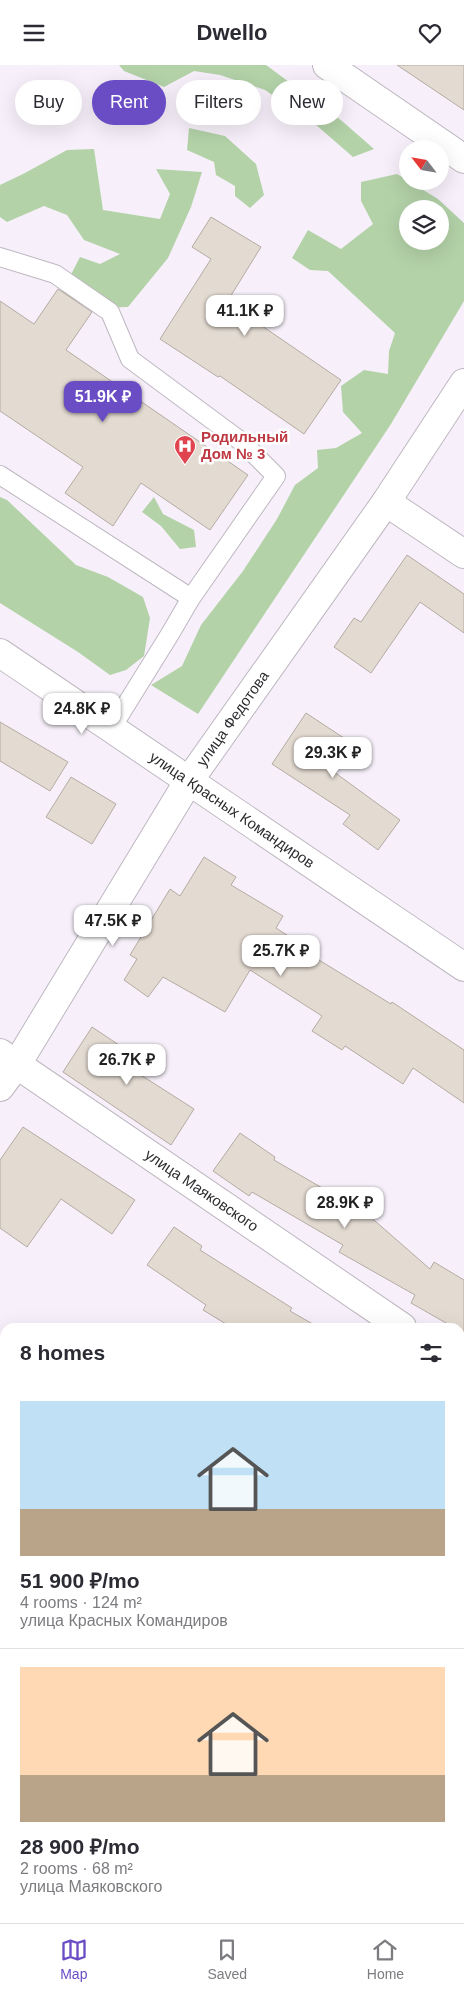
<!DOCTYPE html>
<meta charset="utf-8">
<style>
:root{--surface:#fff;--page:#f2f2f3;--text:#2b2b33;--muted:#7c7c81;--line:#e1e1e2;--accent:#6a4cc5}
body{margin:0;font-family:Arial,sans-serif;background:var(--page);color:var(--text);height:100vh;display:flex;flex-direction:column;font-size:19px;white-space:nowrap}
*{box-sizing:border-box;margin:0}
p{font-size:16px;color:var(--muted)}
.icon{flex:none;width:28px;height:28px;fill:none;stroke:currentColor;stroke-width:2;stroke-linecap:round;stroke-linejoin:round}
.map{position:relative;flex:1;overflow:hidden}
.sheet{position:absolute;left:0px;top:1258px;width:465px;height:601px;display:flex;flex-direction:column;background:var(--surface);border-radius:15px 15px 0 0;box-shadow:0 5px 20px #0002}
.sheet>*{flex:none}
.hud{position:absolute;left:15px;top:15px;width:435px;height:45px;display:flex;gap:10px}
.needle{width:32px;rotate:301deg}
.controls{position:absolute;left:399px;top:75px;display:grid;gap:10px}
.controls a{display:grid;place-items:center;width:50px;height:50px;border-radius:50%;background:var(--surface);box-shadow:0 5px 20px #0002;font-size:25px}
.price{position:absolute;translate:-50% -42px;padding:0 11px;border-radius:10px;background:#fff;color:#222;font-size:16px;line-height:32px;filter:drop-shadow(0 1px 2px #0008)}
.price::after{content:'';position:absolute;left:50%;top:30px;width:15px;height:11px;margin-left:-8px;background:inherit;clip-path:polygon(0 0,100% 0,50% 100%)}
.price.active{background:var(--accent);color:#fff}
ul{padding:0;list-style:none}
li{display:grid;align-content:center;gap:10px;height:265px;padding:0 20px}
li+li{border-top:1px solid var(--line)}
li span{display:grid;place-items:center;height:155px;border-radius:0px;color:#555}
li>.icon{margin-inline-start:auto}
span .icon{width:90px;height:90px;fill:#fffc;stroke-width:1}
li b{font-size:21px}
h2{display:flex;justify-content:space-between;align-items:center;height:60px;padding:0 20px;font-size:21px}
.chip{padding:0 18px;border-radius:22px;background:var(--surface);box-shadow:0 5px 20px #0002;font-size:18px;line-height:45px}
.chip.active{background:var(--accent);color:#fff}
header{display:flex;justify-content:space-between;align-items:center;height:65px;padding:0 20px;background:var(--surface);font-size:22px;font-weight:600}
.dock{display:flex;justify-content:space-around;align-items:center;height:70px;border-top:1px solid var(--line);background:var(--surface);font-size:14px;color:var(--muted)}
.dock a{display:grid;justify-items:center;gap:2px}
.dock .active{color:var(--accent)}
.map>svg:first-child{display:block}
.green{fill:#b3d2a8;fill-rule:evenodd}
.building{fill:#e3dad1;stroke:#b4aba3}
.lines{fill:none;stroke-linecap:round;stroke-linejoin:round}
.service-casing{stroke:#beb7c1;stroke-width:20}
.minor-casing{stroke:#beb7c1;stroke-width:30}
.tertiary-casing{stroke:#beb7c1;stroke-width:30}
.service{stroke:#fff;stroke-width:18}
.minor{stroke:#fff;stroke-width:28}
.tertiary{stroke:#fff;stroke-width:28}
.labels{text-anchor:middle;stroke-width:5;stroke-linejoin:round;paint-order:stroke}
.health-label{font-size:15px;font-weight:bold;fill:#be3a42;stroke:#fff;text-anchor:start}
.street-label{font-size:15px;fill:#2e2b2f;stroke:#fff}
</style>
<header><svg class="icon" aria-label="menu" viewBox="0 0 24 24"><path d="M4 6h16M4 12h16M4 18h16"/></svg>Dwello<svg class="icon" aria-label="heart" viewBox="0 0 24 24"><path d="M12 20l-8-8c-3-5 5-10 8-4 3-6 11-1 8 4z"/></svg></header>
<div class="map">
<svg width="464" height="1858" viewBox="0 0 464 1858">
<rect width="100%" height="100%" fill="#f7f0fa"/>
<path class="green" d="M 119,0 L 266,0 L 342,56 L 374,84 L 353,92 L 315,59 L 265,25 L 220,10 L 194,6 L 164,22 L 124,6 Z
M 189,63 L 225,71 L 256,99 L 264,130 L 250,143 L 235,131 L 235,121 L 216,110 L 214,97 L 187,85 Z
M 94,84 L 103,145 L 160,154 L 170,129 L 156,104 L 202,107 L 191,142 L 168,193 L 128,242 L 92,243 L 61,229 L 80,192 L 100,199 L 120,189 L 84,175 L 67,150 L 44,141 L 7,157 L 0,152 L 0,120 L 23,109 L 67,85 Z
M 397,109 L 438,134 L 464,158 L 464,236 L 391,359 L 198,649 L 151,620 L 182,601 L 201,560 L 243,506 L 277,454 L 295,420 L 318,403 L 317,385 L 336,383 L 362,368 L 343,347 L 341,321 L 364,305 L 388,309 L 389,286 L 395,268 L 328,206 L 310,205 L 292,193 L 308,165 L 341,184 L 373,159 L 361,136 L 361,117 ZM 408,144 L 440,144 L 440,176 L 408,176 Z
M 0,432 L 7,435 L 76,500 L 108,512 L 143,532 L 150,553 L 144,591 L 126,605 L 110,610 L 78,587 L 0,538 Z
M 154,432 L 163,449 L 194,465 L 196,482 L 180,484 L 161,461 L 142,447 Z"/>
<path class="building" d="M 397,0 L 464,0 L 464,45 Z
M 211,152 L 261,182 L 227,237 L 341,315 L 304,369 L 220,311 L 218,312 L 160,274 L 211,194 L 192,182 Z
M 58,224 L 92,247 L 66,285 L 248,410 L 210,465 L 141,418 L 113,461 L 65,428 L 83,402 L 0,346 L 0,236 L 34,259 Z
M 407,490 L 464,529 L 464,568 L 420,537 L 371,608 L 334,582 L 354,553 L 361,557 Z
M 306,648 L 353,679 L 334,707 L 400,755 L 378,785 L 343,759 L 350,750 L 272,699 Z
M 0,657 L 68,697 L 50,726 L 0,696 Z
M 71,712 L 116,739 L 92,779 L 46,752 Z
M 204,792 L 236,812 L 231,820 L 283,851 L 276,863 L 316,889 L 314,892 L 391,939 L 392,937 L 464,985 L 464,1038 L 413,1003 L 403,1019 L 345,981 L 342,985 L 312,966 L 322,951 L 250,905 L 225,947 L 163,912 L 148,932 L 124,915 L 137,894 L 130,890 L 170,824 L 180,831 Z
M 92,962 L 140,994 L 133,1005 L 194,1044 L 171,1080 L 63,1007 Z
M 23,1062 L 135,1135 L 112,1169 L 61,1134 L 27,1182 L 0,1163 L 0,1095 Z
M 240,1068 L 275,1092 L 274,1095 L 367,1149 L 430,1204 L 434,1197 L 464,1215 L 464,1269 L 460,1267 L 460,1262 L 453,1262 L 411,1238 L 415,1230 L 339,1187 L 343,1180 L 252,1127 L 249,1131 L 213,1106 Z
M 174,1162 L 202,1181 L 200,1185 L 292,1243 L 290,1246 L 318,1262 L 231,1262 L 203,1245 L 206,1240 L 147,1200 Z"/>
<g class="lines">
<g class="service-casing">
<path id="service" d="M 0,192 L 55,209 L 110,247 L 130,294 L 242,377 L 276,411 L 191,533
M 0,410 L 191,533 L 170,569 L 111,664"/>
</g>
<g class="minor-casing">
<g id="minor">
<path d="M 327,0 L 464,94"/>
<path d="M 386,437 L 464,489"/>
<path id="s1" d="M 0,988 L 402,1262"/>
<path id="s2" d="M 0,1022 L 17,999 L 188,717 L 386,437 L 464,318"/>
<path d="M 460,1302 L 464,1305"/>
<path d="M 0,1379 L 5,1382"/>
<path d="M 460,1685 L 464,1687"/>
</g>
</g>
<g class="tertiary-casing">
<g id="tertiary">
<path id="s3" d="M 0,588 L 464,902"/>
</g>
</g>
<use href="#service" class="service"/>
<use href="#minor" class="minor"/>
<use href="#tertiary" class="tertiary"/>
</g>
<defs>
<g id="hospital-pin" transform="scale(1.125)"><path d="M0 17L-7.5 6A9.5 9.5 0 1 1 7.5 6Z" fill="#e0444e" stroke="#fff"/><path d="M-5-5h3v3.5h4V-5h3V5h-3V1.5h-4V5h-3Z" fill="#fff"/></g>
</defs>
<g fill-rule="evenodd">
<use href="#hospital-pin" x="185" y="381"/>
</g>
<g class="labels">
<g class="health-label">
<text x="201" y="377">Родильный<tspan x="201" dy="17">Дом № 3</tspan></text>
</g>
<g class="street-label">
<text dy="5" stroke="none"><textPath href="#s2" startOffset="436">улица Федотова</textPath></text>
<text dy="5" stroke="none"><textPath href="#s3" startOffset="280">улица Красных Командиров</textPath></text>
<text dy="5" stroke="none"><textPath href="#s1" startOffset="244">улица Маяковского</textPath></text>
</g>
</g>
</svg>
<div class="controls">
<a><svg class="needle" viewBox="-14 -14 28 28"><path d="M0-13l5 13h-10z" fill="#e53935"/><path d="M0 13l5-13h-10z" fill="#7c7c81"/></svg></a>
<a><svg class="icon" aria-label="layers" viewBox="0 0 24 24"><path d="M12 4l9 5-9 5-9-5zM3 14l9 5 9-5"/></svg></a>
</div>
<b class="price" style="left:245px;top:272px">41.1K ₽</b>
<b class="price active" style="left:103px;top:358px">51.9K ₽</b>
<b class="price" style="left:82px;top:670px">24.8K ₽</b>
<b class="price" style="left:333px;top:714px">29.3K ₽</b>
<b class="price" style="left:113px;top:882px">47.5K ₽</b>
<b class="price" style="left:281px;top:912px">25.7K ₽</b>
<b class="price" style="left:127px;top:1021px">26.7K ₽</b>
<b class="price" style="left:345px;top:1164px">28.9K ₽</b>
<div class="hud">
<a class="chip">Buy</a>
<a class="chip active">Rent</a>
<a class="chip">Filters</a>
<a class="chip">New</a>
</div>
<section class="sheet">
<h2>8 homes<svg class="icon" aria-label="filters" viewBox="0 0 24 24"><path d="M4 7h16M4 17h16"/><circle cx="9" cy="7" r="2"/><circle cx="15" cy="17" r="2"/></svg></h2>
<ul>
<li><span style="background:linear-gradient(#bfe0f5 70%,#b9a48a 0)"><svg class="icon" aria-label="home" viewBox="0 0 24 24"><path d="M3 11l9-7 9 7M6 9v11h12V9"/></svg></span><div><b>51 900 ₽/mo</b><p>4 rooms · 124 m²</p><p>улица Красных Командиров</p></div></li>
<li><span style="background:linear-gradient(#ffd9b3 70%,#b9a48a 0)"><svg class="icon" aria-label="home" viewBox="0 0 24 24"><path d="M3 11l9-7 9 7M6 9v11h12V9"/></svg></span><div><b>28 900 ₽/mo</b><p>2 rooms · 68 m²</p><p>улица Маяковского</p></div></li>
</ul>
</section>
</div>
<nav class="dock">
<a class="active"><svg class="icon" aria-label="map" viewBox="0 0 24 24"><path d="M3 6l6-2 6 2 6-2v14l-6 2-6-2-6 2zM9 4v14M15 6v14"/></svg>Map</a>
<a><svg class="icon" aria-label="saved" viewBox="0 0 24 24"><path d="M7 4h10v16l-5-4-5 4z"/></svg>Saved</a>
<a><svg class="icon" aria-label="home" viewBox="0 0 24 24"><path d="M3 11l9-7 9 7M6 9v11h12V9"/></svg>Home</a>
</nav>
